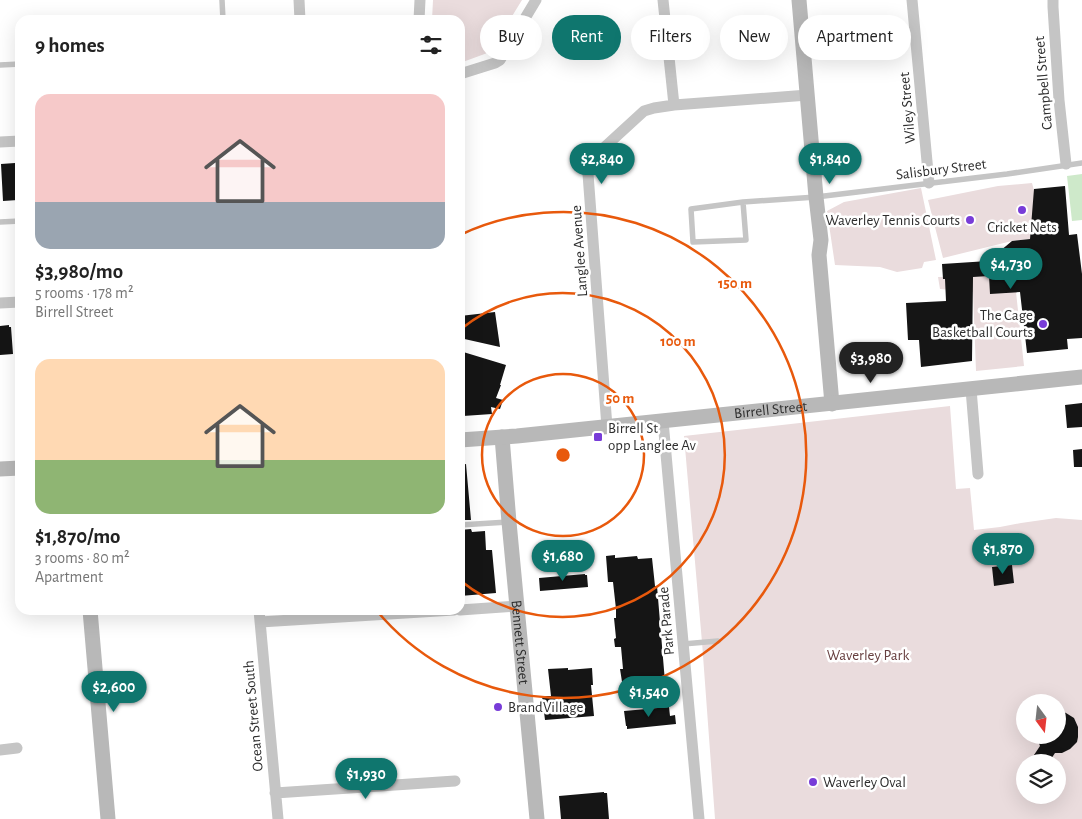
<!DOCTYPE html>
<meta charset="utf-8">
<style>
:root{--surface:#fff;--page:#f6f6f6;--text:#222;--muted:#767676;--accent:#0f766e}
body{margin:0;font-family:"Alegreya Sans",sans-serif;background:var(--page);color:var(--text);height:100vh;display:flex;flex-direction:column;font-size:19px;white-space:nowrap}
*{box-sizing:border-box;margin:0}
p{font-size:16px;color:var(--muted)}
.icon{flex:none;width:28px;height:28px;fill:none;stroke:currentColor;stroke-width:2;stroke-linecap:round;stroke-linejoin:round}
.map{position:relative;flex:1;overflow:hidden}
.sheet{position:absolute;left:15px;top:15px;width:450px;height:600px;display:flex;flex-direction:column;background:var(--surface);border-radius:15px;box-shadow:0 5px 20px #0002}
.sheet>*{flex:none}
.hud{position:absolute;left:480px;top:15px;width:475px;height:45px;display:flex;gap:10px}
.needle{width:32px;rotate:165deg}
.fabs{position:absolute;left:1016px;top:694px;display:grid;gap:10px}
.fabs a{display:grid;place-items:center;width:50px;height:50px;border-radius:50%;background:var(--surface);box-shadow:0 5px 20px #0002;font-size:25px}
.price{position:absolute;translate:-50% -42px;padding:0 11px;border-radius:18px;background:var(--accent);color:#fff;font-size:16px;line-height:32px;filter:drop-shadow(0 1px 2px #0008)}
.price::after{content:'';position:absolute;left:50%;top:30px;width:15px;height:11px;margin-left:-8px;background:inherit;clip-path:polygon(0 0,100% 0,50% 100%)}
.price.current{background:#222;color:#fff}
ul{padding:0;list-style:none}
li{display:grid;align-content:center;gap:10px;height:265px;padding:0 20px}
li span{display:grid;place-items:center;height:155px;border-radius:15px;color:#555}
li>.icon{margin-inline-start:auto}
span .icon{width:90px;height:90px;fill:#fffc;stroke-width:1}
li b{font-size:21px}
h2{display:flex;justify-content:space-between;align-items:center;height:60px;padding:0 20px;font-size:21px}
.chip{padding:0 18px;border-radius:22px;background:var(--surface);box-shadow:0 5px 20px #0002;font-size:18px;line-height:45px}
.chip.current{background:var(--accent);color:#fff}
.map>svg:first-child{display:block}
.green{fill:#eadcdd;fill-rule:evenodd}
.water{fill:#cee9ca}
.building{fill:#151515}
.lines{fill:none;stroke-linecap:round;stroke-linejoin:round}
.lane{stroke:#c5c5c5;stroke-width:5.5}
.street{stroke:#c5c5c5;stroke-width:11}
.secondary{stroke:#b8b8b8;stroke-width:15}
.ring{fill:none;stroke:#e8590c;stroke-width:2.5}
.poi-dot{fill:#783cd8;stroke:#fff;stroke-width:2}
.labels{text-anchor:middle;stroke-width:5;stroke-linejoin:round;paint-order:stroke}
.street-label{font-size:15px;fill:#2e2e2e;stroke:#fff}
.poi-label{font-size:15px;fill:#2e2e2e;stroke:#fff;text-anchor:start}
.park-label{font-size:15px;fill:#663e3f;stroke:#fff}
.centre{fill:#e8590c;stroke:#fff;stroke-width:2.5}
.ring-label{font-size:15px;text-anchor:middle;font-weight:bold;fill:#e8590c;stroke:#fff;stroke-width:5;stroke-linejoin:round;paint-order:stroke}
</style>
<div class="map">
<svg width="1082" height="819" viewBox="0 0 1082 819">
<rect width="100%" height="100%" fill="#fff"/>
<path class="green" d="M 433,0 L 522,0 L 490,52 L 460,63 L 460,20 L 432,20 Z
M 1032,183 L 1045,232 L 1030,239 L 1012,241 L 943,258 L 928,200 L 998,186 Z
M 921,188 L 936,260 L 924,262 L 922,268 L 897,272 L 880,267 L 835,265 L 827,211 L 844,202 Z
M 989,276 L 1016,292 L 1024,366 L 976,371 L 973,292 L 940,289 L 938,277 Z
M 950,406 L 956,489 L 970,488 L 974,530 L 1000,527 L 1021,523 L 1056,518 L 1082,520 L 1082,819 L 715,819 L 702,642 L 684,436 ZM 1025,702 L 1058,702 L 1058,735 L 1025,735 ZM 1025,762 L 1058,762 L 1058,795 L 1025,795 Z"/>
<path class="water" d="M 1082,174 L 1082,220 L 1072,221 L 1067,176 Z"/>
<path class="building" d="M 15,163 L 18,200 L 3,201 L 1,164 Z
M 1065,186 L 1069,235 L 1077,234 L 1082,274 L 1082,338 L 1067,339 L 1068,349 L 1027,353 L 1020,292 L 990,294 L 989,276 L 973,277 L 972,361 L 921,367 L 919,340 L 908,340 L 906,303 L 946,301 L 945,279 L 943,279 L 942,264 L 988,261 L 1012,241 L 1030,239 L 1034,189 Z
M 495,312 L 500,347 L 460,338 L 460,316 Z
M 9,325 L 9,327 L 11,327 L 13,354 L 0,355 L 0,326 Z
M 460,351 L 506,365 L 500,385 L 501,385 L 496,398 L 503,400 L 500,409 L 491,407 L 492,414 L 463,416 L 462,411 L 460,412 Z
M 1082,403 L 1082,427 L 1067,428 L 1065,405 Z
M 1082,449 L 1082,467 L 1074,467 L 1073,450 Z
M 466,464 L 471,520 L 460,520 L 460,465 Z
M 471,529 L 472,532 L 485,531 L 486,550 L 492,550 L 496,593 L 460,596 L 460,530 Z
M 615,555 L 615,558 L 637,556 L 638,559 L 652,558 L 655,586 L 657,586 L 665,682 L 643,687 L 623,688 L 620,669 L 623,669 L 621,647 L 615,647 L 614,639 L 616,638 L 614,618 L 616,618 L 616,609 L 613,582 L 608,582 L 606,556 Z
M 1012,565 L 1014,583 L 994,586 L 992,567 Z
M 585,574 L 585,575 L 587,575 L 588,587 L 540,591 L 539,578 Z
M 568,668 L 568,670 L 592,668 L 593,685 L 591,685 L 594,716 L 545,720 L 542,696 L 551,696 L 548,669 Z
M 669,707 L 670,716 L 675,715 L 676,724 L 627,729 L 627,726 L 626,726 L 624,711 Z
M 1058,710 L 1066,713 L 1074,718 L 1078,727 L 1078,737 L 1077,742 L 1070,749 L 1062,753 L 1055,753 L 1049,762 L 1047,762 L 1034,755 L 1040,746 L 1036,735 L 1058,735 Z
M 604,792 L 604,793 L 607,793 L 609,819 L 561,819 L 559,796 Z"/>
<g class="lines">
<path class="lane" d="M 222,0 L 223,20
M 0,65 L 20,64
M 743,202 L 746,240 L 693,242 L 691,209 L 743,202 L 816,197 L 1007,174 L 1082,163
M 0,222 L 20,221
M 460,525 L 508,522
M 683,644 L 718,641"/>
<path class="street" d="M 299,0 L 300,20
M 663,0 L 674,105
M 912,0 L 929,183
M 1053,0 L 1053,7 L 1059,100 L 1066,164
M 419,20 L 420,0
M 460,74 L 495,63 L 500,60 L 536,0
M 0,142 L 20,141
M 0,303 L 20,302
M 971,389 L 978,474
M 663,421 L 699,819
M 607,427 L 588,174 L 592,162 L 596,155 L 644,111 L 654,108 L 674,105 L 808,95
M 259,610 L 278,819
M 460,610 L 517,606
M 260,622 L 454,610
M 0,750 L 17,748
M 275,793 L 455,781"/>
<g class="secondary">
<path d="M 799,0 L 816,197 L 821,240 L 819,255 L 832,404"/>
<path id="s1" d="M 502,437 L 509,522 L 537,819"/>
<path id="s2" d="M 460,440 L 517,436 L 1082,377"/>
<path d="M 0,469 L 20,468"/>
<path d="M 90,610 L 108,819"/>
</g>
</g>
<g class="ring">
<circle cx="563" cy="455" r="81"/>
<path d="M461 329A162 162 0 1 1 461 581"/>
<path d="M460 235A243 243 0 1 1 377 611"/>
</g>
<g class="poi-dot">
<circle cx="1022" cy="210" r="5"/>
<circle cx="970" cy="220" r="5"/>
<circle cx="1043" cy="324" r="5"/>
<rect x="593" y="432" width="10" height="10" rx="2.5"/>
<circle cx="498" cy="707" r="5"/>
<circle cx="813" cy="782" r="5"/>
</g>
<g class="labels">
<g class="street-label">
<text transform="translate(1043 83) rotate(-95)" y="5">Campbell Street</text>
<text transform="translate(907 108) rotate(-95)" y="5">Wiley Street</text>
<text transform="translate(941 169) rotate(-7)" y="5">Salisbury Street</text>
<text transform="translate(579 251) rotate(-94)" y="5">Langlee Avenue</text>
<text dy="5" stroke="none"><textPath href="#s2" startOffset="312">Birrell Street</textPath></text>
<text transform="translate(666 621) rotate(-95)" y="5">Park Parade</text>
<text dy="5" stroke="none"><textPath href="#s1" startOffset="206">Bennett Street</textPath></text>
<text transform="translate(253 716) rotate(-95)" y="5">Ocean Street South</text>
</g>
<g class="poi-label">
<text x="960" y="225" text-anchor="end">Waverley Tennis Courts</text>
<text x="1022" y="232" text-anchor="middle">Cricket Nets</text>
<text x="1033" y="320" text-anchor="end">The Cage<tspan x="1033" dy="17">Basketball Courts</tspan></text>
<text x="608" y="433">Birrell St<tspan x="608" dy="17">opp Langlee Av</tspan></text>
<text x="508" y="712">BrandVillage</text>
<text x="823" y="787">Waverley Oval</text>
</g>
<g class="park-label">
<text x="868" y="660">Waverley Park</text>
</g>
</g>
<circle cx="563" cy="455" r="8" class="centre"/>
<g class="ring-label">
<text x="735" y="288">150 m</text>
<text x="678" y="346">100 m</text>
<text x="620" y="403">50 m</text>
</g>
</svg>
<div class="fabs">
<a><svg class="needle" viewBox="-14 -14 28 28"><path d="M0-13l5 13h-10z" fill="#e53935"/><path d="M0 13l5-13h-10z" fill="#767676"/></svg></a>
<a><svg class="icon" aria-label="layers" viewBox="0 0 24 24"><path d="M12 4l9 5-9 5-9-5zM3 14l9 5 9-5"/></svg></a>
</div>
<b class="price" style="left:602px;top:185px">$2,840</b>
<b class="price" style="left:830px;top:185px">$1,840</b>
<b class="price" style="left:1011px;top:290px">$4,730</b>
<b class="price current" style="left:871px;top:384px">$3,980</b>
<b class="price" style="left:1003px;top:575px">$1,870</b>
<b class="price" style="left:563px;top:582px">$1,680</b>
<b class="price" style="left:114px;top:713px">$2,600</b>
<b class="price" style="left:649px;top:718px">$1,540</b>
<b class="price" style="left:366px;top:800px">$1,930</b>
<div class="hud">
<a class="chip">Buy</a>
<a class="chip current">Rent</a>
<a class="chip">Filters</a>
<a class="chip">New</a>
<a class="chip">Apartment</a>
</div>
<section class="sheet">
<h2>9 homes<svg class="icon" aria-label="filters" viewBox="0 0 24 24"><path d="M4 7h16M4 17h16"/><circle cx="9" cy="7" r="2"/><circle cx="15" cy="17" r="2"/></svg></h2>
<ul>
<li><span style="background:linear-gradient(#f6c9c9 70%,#9aa5b1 0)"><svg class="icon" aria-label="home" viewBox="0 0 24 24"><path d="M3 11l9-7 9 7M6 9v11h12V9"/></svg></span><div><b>$3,980/mo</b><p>5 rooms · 178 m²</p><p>Birrell Street</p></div></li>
<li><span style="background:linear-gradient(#ffd9b3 65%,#8fb573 0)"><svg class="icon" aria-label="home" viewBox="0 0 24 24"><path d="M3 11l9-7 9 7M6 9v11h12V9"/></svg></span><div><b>$1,870/mo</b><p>3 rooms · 80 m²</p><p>Apartment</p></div></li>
</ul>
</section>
</div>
